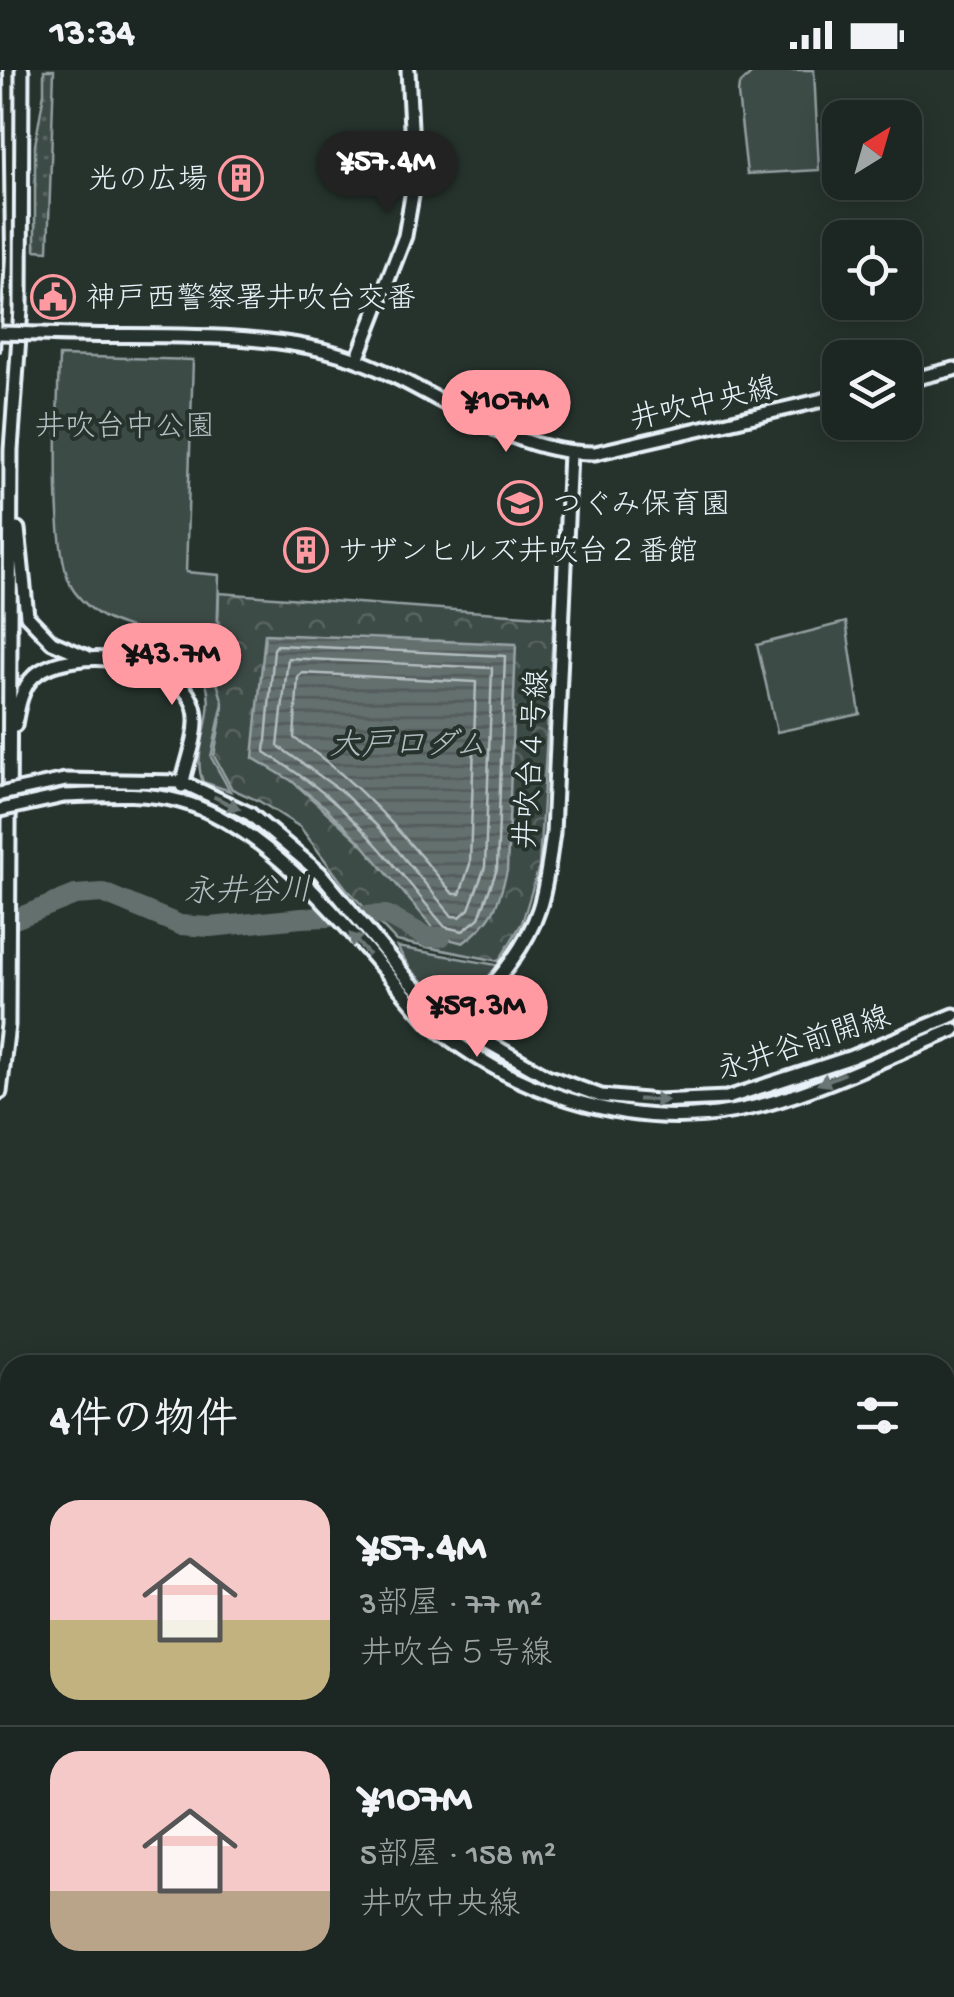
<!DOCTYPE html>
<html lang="ja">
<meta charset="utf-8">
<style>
:root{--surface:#1c2622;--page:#29322f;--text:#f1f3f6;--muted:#a0a5a5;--line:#3a4340;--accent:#ff9aa2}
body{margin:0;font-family:"Gochi Hand","Klee One",sans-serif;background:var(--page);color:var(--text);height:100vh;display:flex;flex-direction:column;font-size:38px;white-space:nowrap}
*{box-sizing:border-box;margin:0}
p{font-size:32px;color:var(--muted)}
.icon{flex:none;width:55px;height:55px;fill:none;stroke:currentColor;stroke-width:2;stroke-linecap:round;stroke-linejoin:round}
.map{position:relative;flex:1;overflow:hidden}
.side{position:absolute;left:0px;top:1285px;width:955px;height:642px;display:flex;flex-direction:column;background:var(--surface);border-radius:30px 30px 0 0;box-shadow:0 5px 25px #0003,0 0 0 2px var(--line)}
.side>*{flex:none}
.needle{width:65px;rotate:37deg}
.tools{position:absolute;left:822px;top:30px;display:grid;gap:20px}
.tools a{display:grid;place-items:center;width:100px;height:100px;border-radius:20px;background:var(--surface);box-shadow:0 5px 25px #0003,0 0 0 2px var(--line);font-size:50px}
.price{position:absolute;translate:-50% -85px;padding:0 22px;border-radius:35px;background:var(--accent);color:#111;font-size:32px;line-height:65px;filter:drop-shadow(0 2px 5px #0008)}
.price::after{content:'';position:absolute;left:50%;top:60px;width:30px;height:22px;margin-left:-15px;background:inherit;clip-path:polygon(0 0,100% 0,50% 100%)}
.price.active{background:#222;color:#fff}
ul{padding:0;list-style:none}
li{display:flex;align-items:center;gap:30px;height:250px;padding:0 50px}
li+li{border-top:2px solid var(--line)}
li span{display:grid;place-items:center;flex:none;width:280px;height:200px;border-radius:30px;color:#555}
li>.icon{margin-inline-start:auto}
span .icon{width:120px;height:120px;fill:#fffc;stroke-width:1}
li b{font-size:42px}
h2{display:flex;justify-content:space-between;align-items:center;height:120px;padding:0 50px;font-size:42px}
.status{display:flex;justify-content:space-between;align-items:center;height:70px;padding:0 50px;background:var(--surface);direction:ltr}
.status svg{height:28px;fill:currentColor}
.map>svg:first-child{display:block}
.grass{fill:url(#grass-dots);stroke:#939ea0;stroke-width:2.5}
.forest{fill:url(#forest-crowns);stroke:#939ea0;stroke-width:2.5;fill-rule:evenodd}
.park{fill:#3e4b47;stroke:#939ea0;stroke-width:2.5}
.water{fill:url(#water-rules);stroke:#98a3a5;stroke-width:2.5}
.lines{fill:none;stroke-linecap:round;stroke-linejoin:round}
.shore{stroke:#b3bdc0;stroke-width:2.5}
.river{stroke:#636f6d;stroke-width:20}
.tertiary-casing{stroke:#e8f1f8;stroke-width:19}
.tertiary{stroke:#26332d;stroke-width:11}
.rail{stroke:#e8f1f8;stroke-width:4}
.tertiary-bridge-casing{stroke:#e8f1f8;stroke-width:19;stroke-linecap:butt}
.tertiary-bridge{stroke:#26332d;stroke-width:11}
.oneway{fill:#6a7674}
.labels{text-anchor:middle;stroke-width:8;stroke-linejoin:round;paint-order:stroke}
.poi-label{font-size:30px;fill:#e8f1f8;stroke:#26332d;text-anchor:start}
.street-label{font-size:30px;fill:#e8f1f8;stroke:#26332d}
.park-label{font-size:30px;fill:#b5bfc3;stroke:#26332d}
.water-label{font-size:32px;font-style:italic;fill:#b3bdc0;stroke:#26332d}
</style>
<div class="status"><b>13:34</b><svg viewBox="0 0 49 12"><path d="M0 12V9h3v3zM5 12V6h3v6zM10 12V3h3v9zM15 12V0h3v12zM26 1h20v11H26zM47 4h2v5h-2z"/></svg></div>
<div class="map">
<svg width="954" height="1927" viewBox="0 0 954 1927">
<defs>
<pattern id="grass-dots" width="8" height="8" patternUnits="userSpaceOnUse" patternTransform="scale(2.5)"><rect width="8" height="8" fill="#3e4b47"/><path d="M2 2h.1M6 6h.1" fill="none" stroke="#5a6562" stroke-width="1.8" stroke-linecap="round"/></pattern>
<pattern id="forest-crowns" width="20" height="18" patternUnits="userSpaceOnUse" patternTransform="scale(2.5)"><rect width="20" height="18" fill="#3e4b47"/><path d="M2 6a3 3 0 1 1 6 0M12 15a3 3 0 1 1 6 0" fill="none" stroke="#5a6562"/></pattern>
<pattern id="water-rules" width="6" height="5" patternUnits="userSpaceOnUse" patternTransform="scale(2.5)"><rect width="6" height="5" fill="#636f6d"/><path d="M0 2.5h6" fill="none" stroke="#535a5a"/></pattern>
</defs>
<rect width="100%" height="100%" fill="#26332d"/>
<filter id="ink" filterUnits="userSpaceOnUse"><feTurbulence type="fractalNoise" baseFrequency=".01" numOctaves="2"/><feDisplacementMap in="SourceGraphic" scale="20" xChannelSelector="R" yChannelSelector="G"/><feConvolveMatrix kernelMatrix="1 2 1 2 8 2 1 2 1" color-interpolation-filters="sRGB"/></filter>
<g filter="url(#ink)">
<path class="grass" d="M 44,0 L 54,0 L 48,181 L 35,180 L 35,75 L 44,23 Z"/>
<path class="forest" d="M 219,523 L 554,547 L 539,797 L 522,853 L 499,891 L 396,871 L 346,818 L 300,757 L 259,731 L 232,719 L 214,686 L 223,637 L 216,609 ZM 516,574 L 362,774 L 292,711 Z
M 954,1693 L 954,1927 L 335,1927 L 339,1918 L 945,1918 L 945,1698 Z"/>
<path class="park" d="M 755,0 L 814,0 L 819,100 L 747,104 L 738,24 L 739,15 Z
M 59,286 L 193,290 L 186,502 L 219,505 L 216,609 L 223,633 L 211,687 L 230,721 L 203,712 C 188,675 227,639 197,594 C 176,564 139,564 109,550 C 97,545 82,532 74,521 C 49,486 58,333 59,286 Z
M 846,552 L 860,644 L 777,662 L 757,575 Z
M 397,877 L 502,896 L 462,938 L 453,939 L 411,900 Z"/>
<path class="water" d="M 265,564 L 516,574 L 507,801 C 498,836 493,851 463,873 L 441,867 L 362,774 L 325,737 L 292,711 L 253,688 Z"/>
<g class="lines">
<path class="shore" d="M 277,575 L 505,586 L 497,799 L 479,848 L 463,861 L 445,857 C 408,813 373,765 329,728 C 309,710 287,697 265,682 L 274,579 Z
M 288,588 L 492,598 L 485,797 L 469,839 L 460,847 L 452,846 L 379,758 L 341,721 L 278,676 Z
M 302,603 L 476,612 L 470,794 L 460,824 L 453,824 C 404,766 358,710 294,668 L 298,607 Z"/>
<path class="river" d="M 0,855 L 75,825 L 103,823 L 180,855 L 210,857 L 302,848 L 386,845 L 427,867 L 441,867
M 806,1927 L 810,1918"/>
<g class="tertiary-casing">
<path id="tertiary" d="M 41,264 C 138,269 264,257 354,289 C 435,318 506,384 595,383 L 840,326
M 357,290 L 405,166 L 414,114 L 408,0
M 905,311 L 954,299
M 18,459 L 27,546 L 52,572 L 87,587
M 15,655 C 18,638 21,618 34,606 C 71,573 194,587 196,648 C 197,670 186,694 182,716
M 65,710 L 182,712 L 250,744 L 320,803 L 410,912 L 442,942 L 475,965 L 547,1006 L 601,1026 L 657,1031 L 727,1028 L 849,988 L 954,945
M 64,726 C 102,725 141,721 179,731 C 274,755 365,881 430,953 C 510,1021 625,1060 730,1042 C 800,1031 887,987 954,960
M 455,959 C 485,923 524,885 539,839 C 547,815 549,789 553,763 L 570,383
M 0,1022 L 8,955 L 11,380 L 21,239 L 22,0
M 211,1918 L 213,1927"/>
</g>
<use href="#tertiary" class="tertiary"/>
<path class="rail" d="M 0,281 L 5,185 L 3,0"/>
<g class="tertiary-bridge-casing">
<path id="tertiary-bridge" d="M 0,263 L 41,264
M 0,724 L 65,710
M 0,740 L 64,726"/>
</g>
<use href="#tertiary-bridge" class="tertiary-bridge"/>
</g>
<defs><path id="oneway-solid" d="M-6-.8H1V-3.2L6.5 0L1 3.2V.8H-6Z" transform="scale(2.5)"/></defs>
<g class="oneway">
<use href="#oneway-solid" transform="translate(227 733) rotate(26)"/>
<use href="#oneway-solid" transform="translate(359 874) rotate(-132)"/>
<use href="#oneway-solid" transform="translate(831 1009) rotate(158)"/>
<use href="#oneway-solid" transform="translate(653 1030) rotate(2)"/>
</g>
</g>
<defs>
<g id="building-ring" transform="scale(2.25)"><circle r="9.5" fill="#26332d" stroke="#ff9aa2" stroke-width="1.5"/><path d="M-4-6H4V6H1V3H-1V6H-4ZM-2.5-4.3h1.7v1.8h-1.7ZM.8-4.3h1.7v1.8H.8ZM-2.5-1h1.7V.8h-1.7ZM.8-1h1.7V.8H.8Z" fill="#ff9aa2"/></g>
<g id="civic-ring" transform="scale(2.25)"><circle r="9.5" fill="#26332d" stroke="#ff9aa2" stroke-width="1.5"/><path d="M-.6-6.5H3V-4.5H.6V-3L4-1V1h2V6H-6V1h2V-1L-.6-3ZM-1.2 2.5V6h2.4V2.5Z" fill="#ff9aa2"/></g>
<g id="school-ring" transform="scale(2.25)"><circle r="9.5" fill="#26332d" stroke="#ff9aa2" stroke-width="1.5"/><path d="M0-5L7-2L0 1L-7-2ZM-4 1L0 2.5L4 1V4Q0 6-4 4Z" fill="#ff9aa2"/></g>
</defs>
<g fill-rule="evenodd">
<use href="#building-ring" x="241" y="108"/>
<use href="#civic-ring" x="53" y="227"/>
<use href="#school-ring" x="520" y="433"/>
<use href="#building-ring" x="306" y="480"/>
</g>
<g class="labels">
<g class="poi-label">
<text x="208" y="118" text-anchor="end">光の広場</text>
<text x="86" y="237">神戸西警察署井吹台交番</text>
<text x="552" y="443">つぐみ保育園</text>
<text x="338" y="490">サザンヒルズ井吹台２番館</text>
</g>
<g class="street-label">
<text transform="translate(703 332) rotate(-13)" y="10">井吹中央線</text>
<text transform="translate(530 689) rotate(-86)" y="10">井吹台４号線</text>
<text transform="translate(803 972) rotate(-18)" y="10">永井谷前開線</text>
</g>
<g class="park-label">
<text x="125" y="365">井吹台中公園</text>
</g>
<g class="water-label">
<text x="408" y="684">大戸口ダム</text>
<text transform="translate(247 819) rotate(-1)" y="11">永井谷川</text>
</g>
</g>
</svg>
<div class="tools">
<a><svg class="needle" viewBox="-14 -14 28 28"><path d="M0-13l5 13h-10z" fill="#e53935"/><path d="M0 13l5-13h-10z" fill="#a0a5a5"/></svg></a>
<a><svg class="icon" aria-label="locate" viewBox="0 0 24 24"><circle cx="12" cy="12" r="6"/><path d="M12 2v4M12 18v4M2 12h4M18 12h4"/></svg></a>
<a><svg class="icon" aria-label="layers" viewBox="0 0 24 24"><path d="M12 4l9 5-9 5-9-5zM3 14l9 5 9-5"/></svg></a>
</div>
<b class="price active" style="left:387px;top:146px">¥57.4M</b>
<b class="price" style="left:506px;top:385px">¥107M</b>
<b class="price" style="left:172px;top:638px">¥43.7M</b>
<b class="price" style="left:477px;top:990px">¥59.3M</b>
<section class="side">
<h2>4件の物件<svg class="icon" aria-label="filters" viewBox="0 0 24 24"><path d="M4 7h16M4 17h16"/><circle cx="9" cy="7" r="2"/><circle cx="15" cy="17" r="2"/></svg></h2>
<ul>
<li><span style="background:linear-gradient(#f6c9c9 60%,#c2b280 0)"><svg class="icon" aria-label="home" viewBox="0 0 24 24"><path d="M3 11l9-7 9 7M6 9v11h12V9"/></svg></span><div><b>¥57.4M</b><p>3部屋 · 77 m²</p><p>井吹台５号線</p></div></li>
<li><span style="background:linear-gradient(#f6c9c9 70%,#b9a48a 0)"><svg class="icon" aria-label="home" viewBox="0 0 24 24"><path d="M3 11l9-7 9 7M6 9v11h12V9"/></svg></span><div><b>¥107M</b><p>5部屋 · 158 m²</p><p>井吹中央線</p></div></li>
</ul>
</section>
</div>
